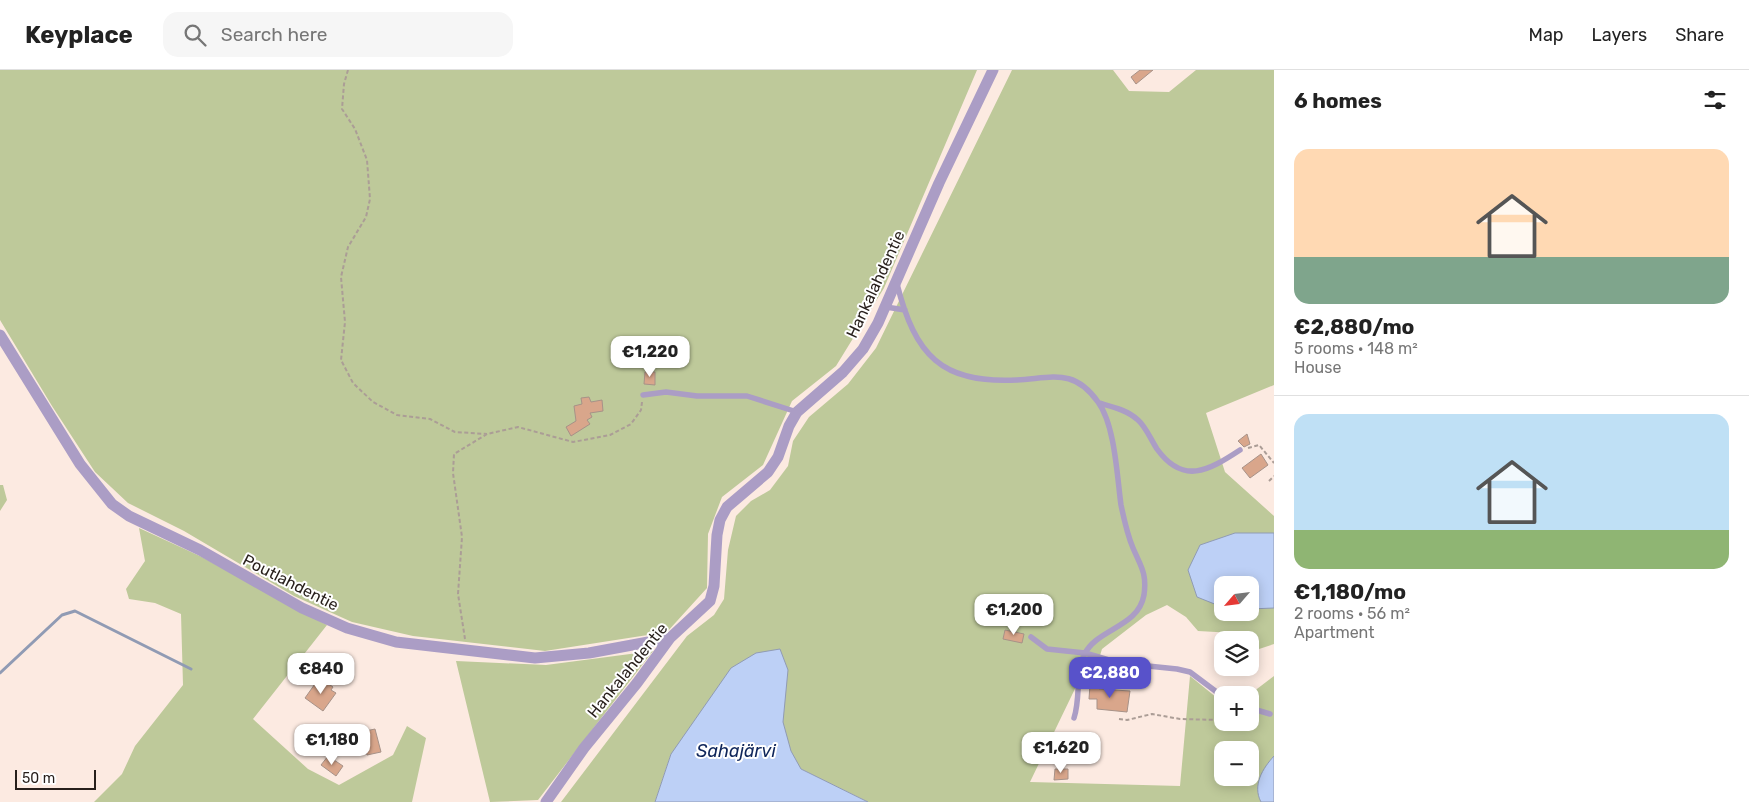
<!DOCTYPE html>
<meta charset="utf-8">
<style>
:root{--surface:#fff;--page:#f6f6f6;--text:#222;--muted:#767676;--line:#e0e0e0;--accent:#5852ca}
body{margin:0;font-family:Rubik,sans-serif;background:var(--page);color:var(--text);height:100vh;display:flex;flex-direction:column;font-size:19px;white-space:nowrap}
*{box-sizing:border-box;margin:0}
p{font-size:16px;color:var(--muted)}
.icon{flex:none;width:28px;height:28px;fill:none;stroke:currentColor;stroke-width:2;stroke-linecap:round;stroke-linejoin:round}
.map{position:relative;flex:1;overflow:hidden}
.panel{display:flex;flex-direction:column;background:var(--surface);width:475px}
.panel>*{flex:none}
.needle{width:32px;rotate:242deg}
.buttons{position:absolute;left:1214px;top:506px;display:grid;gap:10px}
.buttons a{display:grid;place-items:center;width:45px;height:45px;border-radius:10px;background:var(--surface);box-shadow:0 2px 12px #0003;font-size:25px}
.scale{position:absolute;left:15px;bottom:12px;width:81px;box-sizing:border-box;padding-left:5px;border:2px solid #271f1b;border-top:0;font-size:14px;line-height:18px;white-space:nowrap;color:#271f1b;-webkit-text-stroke:4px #fff;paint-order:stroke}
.price{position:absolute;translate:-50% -42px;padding:0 11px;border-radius:10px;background:#fff;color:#222;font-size:16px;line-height:32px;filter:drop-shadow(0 1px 2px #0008)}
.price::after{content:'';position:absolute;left:50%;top:30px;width:15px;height:11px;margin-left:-8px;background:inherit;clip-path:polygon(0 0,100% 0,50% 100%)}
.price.active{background:var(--accent);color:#fff}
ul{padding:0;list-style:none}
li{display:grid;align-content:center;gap:10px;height:265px;padding:0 20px}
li+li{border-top:1px solid var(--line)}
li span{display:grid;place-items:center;height:155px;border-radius:15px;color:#555}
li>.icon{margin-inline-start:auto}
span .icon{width:90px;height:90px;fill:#fffc;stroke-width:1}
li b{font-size:21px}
h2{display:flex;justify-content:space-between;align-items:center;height:60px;padding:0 20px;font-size:21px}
header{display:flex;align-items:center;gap:30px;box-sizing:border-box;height:70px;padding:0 25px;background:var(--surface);border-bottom:1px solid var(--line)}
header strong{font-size:24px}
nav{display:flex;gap:28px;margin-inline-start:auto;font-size:18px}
.search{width:350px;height:45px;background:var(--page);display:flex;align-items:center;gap:12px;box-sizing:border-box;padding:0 18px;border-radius:15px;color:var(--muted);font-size:19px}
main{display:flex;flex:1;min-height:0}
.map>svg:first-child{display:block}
.green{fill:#bec99a;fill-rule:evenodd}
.water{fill:#bdd0f6;stroke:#909bb4}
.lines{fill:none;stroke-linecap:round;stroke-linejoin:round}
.stream{stroke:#909bb4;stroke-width:3}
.building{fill:#d9a68b;stroke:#a79288}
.path{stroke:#ab9d96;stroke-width:2;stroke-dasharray:4 2.5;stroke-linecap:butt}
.service{stroke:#ab9dc5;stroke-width:5.5}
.minor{stroke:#ab9dc5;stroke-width:11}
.labels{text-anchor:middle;stroke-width:4;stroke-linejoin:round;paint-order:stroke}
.street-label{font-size:16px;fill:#271f1b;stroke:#fff}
.water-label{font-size:18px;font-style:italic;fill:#0e255a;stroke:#fff}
</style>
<header>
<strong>Keyplace</strong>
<div class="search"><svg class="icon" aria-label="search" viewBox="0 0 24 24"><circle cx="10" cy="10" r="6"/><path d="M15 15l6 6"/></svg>Search here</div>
<nav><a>Map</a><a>Layers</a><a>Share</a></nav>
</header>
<main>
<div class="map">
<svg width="1274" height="732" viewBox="0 0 1274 732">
<rect width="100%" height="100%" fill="#fceae1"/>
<path class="green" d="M 0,0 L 977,0 L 884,218 L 836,296 L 792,331 L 763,395 L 722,427 L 708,464 L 707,518 L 667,562 L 545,581 L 413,566 L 352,552 L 294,526 L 184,461 L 128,433 L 95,402 L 52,336 L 0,250 Z
M 1012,0 L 1113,0 L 1129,21 L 1169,22 L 1196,0 L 1274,0 L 1274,315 L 1206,343 L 1225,402 L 1274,446 L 1274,574 L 1250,582 L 1250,570 L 1237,570 L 1234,563 L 1198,561 L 1186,547 L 1167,535 L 1146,545 L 1102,579 L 1098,592 L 1085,598 L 1030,712 L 1180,716 L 1190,606 L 1222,632 L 1222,652 L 1250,652 L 1249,625 L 1274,606 L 1274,732 L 868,732 L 801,699 L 671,684 L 655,732 L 561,732 L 687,566 L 714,545 L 724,529 L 728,480 L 736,446 L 751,431 L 770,420 L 788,396 L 793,371 L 809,347 L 848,314 L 876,278 ZM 1222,515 L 1250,515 L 1250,542 L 1222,542 ZM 1222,680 L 1250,680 L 1250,708 L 1222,708 Z
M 0,415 L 3,415 L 7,430 L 0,441 Z
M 139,458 L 202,487 L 327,555 L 253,649 L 308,699 L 339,715 L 393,685 L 407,656 L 426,668 L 412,732 L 94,732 L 122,704 L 135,676 L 183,615 L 181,544 L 155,533 L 129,529 L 126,519 L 145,491 Z
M 653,581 L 538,730 L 490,732 L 456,591 L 546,595 Z"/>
<path class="water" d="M 1235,463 L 1274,463 L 1274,538 L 1250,539 L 1250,515 L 1222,515 L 1222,537 L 1197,527 L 1188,500 L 1200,475 Z
M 780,579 L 788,600 L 783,652 L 791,681 L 801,699 L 868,732 L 655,732 L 671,684 L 731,598 L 756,583 Z
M 1274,686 L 1274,732 L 1261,732 C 1252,715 1263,698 1274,686 Z"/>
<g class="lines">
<path class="stream" d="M 0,603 L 62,545 L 75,541 L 191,599"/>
</g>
<path class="building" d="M 1140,0 L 1153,0 L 1136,14 L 1131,7 Z
M 645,302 L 655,302 L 655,315 L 644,314 Z
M 589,327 L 591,332 L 602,330 L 603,341 L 590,343 L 592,347 L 587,350 L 590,354 L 571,366 L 566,357 L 576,351 L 574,336 L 582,334 L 581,328 Z
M 1247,364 L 1250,374 L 1244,377 L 1238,371 Z
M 1261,384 L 1268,395 L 1250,408 L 1242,398 Z
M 1005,560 L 1024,564 L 1022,573 L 1003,569 Z
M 323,610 L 333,617 L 331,620 L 336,623 L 323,641 L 305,628 L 317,611 L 320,613 Z
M 1090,615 L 1100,615 L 1099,619 L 1130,621 L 1127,642 L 1097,639 L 1097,629 L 1089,629 Z
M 375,659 L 381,682 L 367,685 L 361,662 Z
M 328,686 L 343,696 L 336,706 L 321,695 Z
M 1055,699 L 1068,699 L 1068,709 L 1054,710 Z"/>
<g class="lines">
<path class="path" d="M 348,0 L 344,14 L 342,39 L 355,59 L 367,90 L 370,129 L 366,147 L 348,177 L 341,207 L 345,252 L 341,290 L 353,313 L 373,332 L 397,345 L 430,349 L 455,362 L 487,364
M 1248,378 L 1259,375 L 1274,393
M 1269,411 L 1274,406
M 465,569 L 458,524 L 462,467 L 453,403 L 454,384 L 487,364 L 518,357 L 573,372 L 610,365 L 631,354 L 641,340 L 642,332
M 1119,649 L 1127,650 L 1152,644 L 1180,649 L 1222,650
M 1231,652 L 1238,654 L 1249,652
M 1250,652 L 1259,650"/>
<path class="service" d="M 897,214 C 915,285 941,314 1017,310 C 1053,308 1074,298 1098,332 C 1115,355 1117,406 1121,435 C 1124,449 1127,464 1133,478 C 1141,497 1147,503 1144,525 C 1138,558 1097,558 1084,585 C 1075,604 1081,627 1074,648
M 886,237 L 905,240
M 643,325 L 666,322 L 697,326 L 747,326 L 797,342
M 1099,333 C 1113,337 1127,340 1138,350 C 1146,357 1151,370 1157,379 C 1183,415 1208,401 1240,380
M 1031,567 L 1047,579 L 1085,583 L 1119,593 L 1177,599 L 1190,602 L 1222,626
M 1250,638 L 1270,644"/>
<path class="minor" d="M 0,265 L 80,394 L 112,434 L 129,446 L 200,480 L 302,538 L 347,558 L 396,572 L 535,588 L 589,583 L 670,568
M 546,732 L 584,678 L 637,613 L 670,568 L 710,531 L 714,516 L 717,465 L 720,450 L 727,437 L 768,402 L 778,387 L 789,356 L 797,342 L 843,302 L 863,279 L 878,253 L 939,113 L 993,0"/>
</g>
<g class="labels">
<g class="street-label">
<text transform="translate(875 214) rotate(-65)" y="6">Hankalahdentie</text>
<text transform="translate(291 512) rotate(27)" y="6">Poutlahdentie</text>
<text transform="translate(627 600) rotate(-51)" y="6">Hankalahdentie</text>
</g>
<g class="water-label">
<text x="736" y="687">Sahajärvi</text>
</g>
</g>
</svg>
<div class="buttons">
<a><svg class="needle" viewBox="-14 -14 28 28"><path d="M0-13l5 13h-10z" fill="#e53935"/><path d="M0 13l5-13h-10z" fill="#767676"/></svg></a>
<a><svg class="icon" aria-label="layers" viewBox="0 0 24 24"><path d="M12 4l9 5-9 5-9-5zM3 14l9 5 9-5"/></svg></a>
<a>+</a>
<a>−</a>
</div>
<div class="scale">50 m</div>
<b class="price" style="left:650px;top:308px">€1,220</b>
<b class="price" style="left:1014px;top:566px">€1,200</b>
<b class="price" style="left:321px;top:625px">€840</b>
<b class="price active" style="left:1110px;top:629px">€2,880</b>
<b class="price" style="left:332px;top:696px">€1,180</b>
<b class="price" style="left:1061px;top:704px">€1,620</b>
</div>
<section class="panel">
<h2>6 homes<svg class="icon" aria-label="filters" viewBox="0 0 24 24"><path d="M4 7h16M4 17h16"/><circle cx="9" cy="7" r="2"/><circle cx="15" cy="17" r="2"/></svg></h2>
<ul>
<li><span style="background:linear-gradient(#ffd9b3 70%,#7fa58c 0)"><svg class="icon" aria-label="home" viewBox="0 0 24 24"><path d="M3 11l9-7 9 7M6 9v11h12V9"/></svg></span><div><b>€2,880/mo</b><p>5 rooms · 148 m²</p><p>House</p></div></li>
<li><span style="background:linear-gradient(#bfe0f5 75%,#8fb573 0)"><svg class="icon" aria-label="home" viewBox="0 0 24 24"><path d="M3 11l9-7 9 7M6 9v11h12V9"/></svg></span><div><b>€1,180/mo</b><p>2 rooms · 56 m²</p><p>Apartment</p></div></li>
</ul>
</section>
</main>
